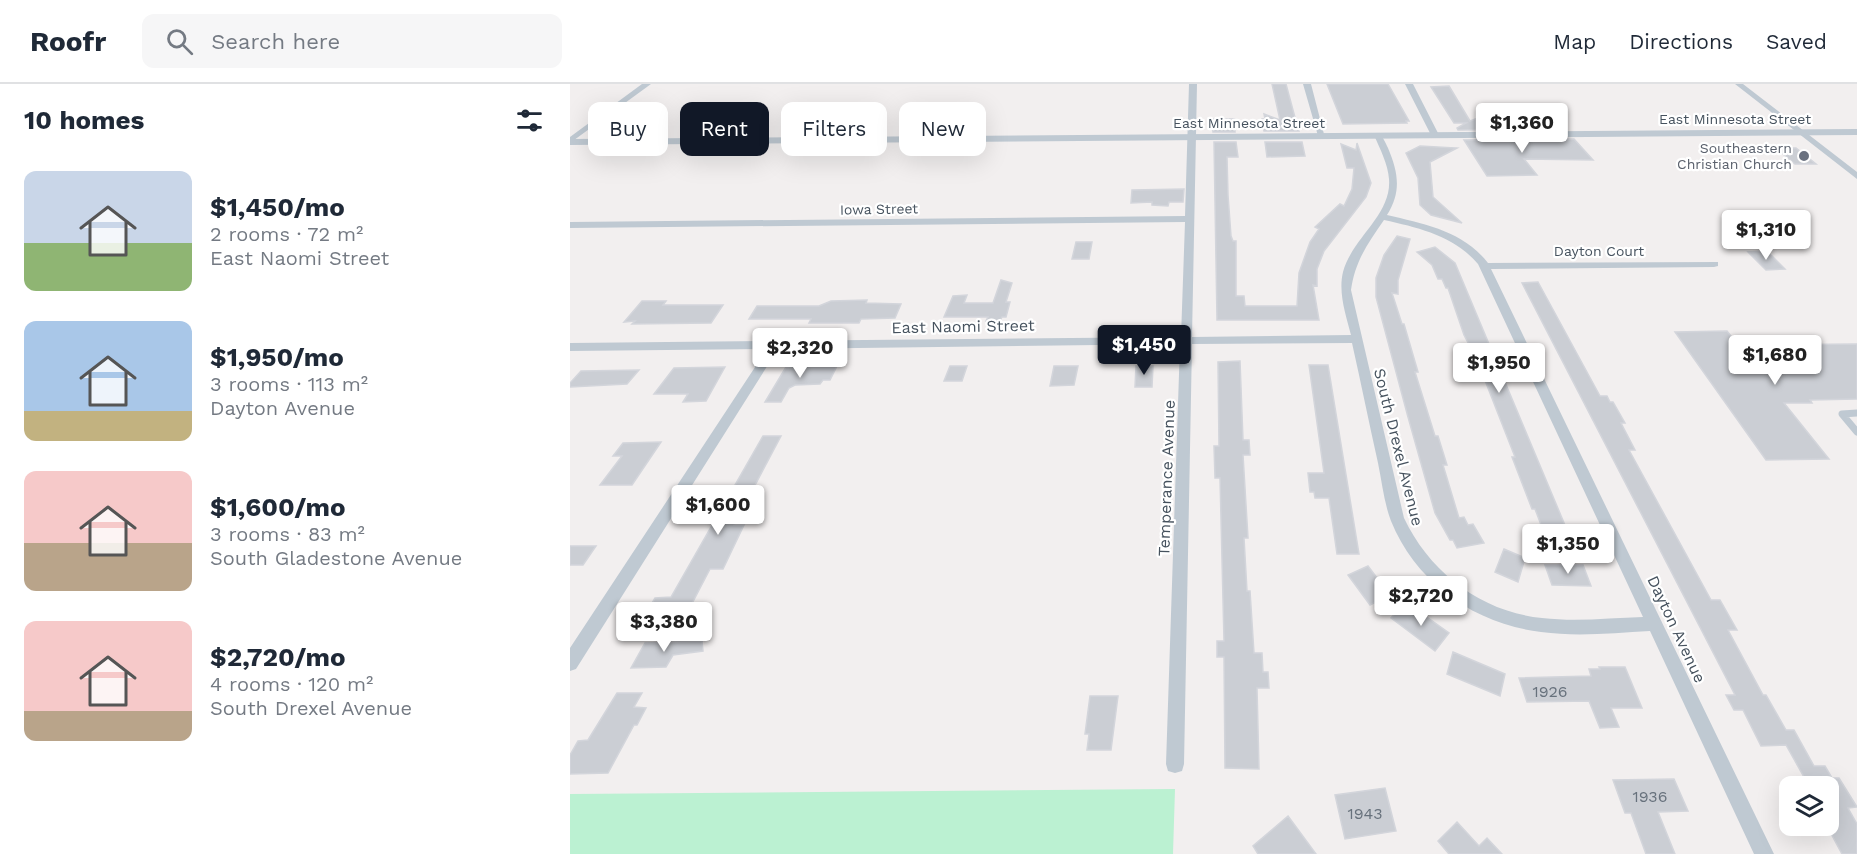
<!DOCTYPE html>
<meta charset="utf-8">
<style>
:root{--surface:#fff;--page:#f6f6f7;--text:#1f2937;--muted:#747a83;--line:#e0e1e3;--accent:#111827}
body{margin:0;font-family:"Work Sans",sans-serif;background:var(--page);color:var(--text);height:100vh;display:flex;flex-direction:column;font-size:22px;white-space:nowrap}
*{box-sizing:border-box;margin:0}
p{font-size:20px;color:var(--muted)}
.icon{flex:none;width:33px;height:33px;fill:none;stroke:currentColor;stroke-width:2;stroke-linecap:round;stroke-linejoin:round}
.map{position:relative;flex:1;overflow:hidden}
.details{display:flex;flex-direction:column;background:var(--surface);width:570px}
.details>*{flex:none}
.top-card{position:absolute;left:18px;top:18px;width:570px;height:54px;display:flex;gap:12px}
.tools{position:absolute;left:1209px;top:692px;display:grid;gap:12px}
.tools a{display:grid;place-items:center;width:60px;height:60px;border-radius:12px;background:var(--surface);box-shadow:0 6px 24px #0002;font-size:30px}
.price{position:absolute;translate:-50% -51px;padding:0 14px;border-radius:6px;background:#fff;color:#222;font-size:20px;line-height:39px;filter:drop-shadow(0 2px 3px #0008)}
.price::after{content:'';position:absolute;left:50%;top:36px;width:18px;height:14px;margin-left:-9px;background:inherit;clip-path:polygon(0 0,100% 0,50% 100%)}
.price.on{background:var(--accent);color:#fff}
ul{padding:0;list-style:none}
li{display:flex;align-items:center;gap:18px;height:150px;padding:0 24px}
li span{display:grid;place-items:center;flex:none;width:168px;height:120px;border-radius:12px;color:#555}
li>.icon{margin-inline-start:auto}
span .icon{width:72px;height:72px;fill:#fffc;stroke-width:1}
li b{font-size:26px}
h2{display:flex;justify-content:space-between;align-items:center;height:72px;padding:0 24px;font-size:26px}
.tag{padding:0 21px;border-radius:12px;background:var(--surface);box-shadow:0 6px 24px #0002;font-size:21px;line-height:54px}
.tag.on{background:var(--accent);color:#fff}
header{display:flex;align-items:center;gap:36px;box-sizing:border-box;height:84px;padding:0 30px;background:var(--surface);border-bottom:2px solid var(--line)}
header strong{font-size:28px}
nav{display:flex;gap:33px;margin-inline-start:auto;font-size:21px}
.search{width:420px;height:54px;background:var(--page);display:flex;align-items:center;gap:15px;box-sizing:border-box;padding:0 21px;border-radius:12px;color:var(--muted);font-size:22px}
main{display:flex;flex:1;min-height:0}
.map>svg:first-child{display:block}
.green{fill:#bbf1d2}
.building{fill:#cbced4;stroke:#d3d5db;stroke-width:1.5}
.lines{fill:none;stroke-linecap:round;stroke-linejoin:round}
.service{stroke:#bfc9d2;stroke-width:7}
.minor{fill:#bfc9d2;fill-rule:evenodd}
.tertiary{fill:#bfc9d2;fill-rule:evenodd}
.worship-dot{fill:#6b7280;stroke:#fff;stroke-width:2}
.labels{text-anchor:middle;stroke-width:4.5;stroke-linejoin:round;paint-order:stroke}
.far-street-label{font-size:14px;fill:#46525e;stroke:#fff}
.far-worship-label{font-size:14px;fill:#5b616d;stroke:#fff;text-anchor:end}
.street-label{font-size:16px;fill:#46525e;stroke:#fff}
.near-number-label{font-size:16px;fill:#67717c}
</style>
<header>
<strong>Roofr</strong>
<div class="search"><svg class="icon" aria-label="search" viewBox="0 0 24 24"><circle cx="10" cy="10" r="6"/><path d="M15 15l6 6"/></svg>Search here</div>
<nav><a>Map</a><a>Directions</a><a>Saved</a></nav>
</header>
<main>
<section class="details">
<h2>10 homes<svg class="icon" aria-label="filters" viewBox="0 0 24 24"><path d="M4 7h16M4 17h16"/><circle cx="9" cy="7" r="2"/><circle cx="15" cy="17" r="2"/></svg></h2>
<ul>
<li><span style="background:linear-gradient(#c9d6e8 60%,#8fb573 0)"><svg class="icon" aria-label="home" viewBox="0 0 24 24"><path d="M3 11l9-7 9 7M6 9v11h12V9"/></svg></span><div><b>$1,450/mo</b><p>2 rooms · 72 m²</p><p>East Naomi Street</p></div></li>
<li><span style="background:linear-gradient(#a9c7e8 75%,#c2b280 0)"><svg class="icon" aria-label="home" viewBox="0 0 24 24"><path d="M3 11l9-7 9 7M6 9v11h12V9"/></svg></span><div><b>$1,950/mo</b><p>3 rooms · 113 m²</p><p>Dayton Avenue</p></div></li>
<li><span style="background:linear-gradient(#f6c9c9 60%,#b9a48a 0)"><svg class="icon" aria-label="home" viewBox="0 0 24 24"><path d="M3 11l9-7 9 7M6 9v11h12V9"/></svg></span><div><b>$1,600/mo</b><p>3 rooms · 83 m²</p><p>South Gladestone Avenue</p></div></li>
<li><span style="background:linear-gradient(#f6c9c9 75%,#b9a48a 0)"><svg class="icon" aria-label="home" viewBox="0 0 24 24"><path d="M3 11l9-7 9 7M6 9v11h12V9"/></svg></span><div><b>$2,720/mo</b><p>4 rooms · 120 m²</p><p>South Drexel Avenue</p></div></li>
</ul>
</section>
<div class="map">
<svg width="1287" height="770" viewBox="0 0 1287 770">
<rect width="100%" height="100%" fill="#f2efef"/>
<path class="green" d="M 605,705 L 603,770 L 0,770 L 0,710 Z"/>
<path class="building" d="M 702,0 L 716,0 L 727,41 L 724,41 L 728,43 L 729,47 L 694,47 L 692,35 L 695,35 L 694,30 L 710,36 Z
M 757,0 L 818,0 L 839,37 L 836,37 L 837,39 L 773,40 Z
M 879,2 L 900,37 L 908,34 L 934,33 L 932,31 L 985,31 L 996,45 L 888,46 L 887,44 L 896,39 L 884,39 L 861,3 Z
M 642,35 L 664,35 L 665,48 L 643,48 Z
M 1004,55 L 1023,76 L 954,75 L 967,91 L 917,92 L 894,56 Z
M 644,58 L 666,58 L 668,73 L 657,73 L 658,111 L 661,152 L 663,157 L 666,157 L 666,212 L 674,212 L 675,222 L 727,222 L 729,189 L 740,158 L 749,145 L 745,143 L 770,120 L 774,122 L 782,105 L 784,84 L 777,84 L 771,60 L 786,66 L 787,59 L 801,99 L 796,113 L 754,167 L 747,185 L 747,202 L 743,201 L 749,236 L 647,236 Z
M 695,58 L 732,58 L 735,72 L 697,73 Z
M 850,62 L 887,64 L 860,78 L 863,113 L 892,139 L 861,131 L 850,121 L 848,94 L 836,69 Z
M 1206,64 L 1226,64 L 1246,80 L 1225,80 Z
M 614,105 L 613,118 L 599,118 L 598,122 L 582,121 L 582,118 L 561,119 L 562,106 Z
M 827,152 L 840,155 L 828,196 L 828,210 L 822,209 L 832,240 L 834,240 L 848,288 L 845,288 L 865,352 L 868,352 L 877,381 L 873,381 L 889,434 L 894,433 L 898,441 L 903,440 L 914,459 L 887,464 L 883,456 L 880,456 L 865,429 L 838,333 L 806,213 L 806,194 L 814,171 Z
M 506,158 L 522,158 L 519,175 L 502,175 Z
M 865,163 L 885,179 L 997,446 L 973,446 L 965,425 L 962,425 L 942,373 L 945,373 L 907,276 L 894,251 L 878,204 L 876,204 L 872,195 L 868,195 L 862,181 L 847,168 Z
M 1196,167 L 1202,172 L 1215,185 L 1196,186 L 1178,168 Z
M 431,196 L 442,199 L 436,218 L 440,218 L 436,233 L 432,233 L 430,237 L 416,237 L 418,233 L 374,233 L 383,212 L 397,211 L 394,219 L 423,219 Z
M 968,198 L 1030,312 L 1037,312 L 1040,318 L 1043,318 L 1055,339 L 1051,339 L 1065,366 L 1059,366 L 1141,516 L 1150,516 L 1167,546 L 1158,546 L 1193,611 L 1196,611 L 1216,646 L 1224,646 L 1244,682 L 1255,682 L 1262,694 L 1269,694 L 1287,723 L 1278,724 L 1287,740 L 1287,770 L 1272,770 L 1258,744 L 1258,702 L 1239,702 L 1216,661 L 1191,662 L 1173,626 L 1164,626 L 1156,611 L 1165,611 L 952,199 Z
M 297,216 L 296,219 L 331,220 L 325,234 L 291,235 L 289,239 L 239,239 L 241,235 L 179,235 L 187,222 L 249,222 L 261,217 Z
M 72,217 L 96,217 L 93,221 L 153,221 L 141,239 L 62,240 L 65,237 L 54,238 Z
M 1157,247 L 1168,261 L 1287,260 L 1287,315 L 1240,316 L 1242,319 L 1214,319 L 1259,375 L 1196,376 L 1105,248 Z
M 670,277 L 673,356 L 679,356 L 680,371 L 673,371 L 678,454 L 674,454 L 677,507 L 680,507 L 684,569 L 692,569 L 693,588 L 698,588 L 699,604 L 687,604 L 689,685 L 655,684 L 654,573 L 647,573 L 647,557 L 654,557 L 650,394 L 645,394 L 644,362 L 649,362 L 648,278 Z
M 252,280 L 268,280 L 260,296 L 253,296 L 250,300 L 225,301 L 219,304 L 211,318 L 195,318 L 216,283 L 250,282 Z
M 739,281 L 758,281 L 789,470 L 767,470 L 759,414 L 745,414 L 744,408 L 740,408 L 738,389 L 754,389 Z
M 380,282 L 397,282 L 392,297 L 374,297 Z
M 484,282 L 508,282 L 504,301 L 480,302 Z
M 566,282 L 583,282 L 582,303 L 565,303 Z
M 155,283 L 136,317 L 113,318 L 118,310 L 84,310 L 104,284 Z
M 69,286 L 57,300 L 0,303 L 0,299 L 11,287 Z
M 193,352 L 211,352 L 164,441 L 174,441 L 153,485 L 140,485 L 116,531 L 91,531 L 93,527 L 77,528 L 85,514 L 101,513 Z
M 91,358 L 62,401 L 30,401 L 52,372 L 43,372 L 53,359 Z
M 0,462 L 26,462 L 13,481 L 0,481 Z
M 934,465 L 955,474 L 948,498 L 925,488 Z
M 975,481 L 1013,481 L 1021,502 L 982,501 Z
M 798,482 L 820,511 L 800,521 L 778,491 Z
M 834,520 L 843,526 L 844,524 L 879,549 L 865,567 L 821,534 Z
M 132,557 L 133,567 L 103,571 L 96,583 L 61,584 L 75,559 Z
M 883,568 L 935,590 L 930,612 L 877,590 Z
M 1029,583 L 1055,583 L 1072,624 L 1041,624 L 1049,643 L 1030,644 L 1019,617 L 957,618 L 949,594 L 1021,592 L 1019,585 L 1030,585 Z
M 47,609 L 72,609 L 64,623 L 76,624 L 67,641 L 64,641 L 38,689 L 0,690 L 0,671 L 8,657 L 18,656 Z
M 520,612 L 548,612 L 541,666 L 517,666 L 519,650 L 515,650 Z
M 1104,695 L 1118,727 L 1088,728 L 1105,770 L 1076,770 L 1061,729 L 1055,729 L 1043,696 Z
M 815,704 L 826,747 L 775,755 L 765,711 Z
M 718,732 L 746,770 L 688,770 L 683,762 Z
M 887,738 L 909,762 L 917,754 L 932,770 L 879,770 L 868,757 Z"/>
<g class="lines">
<path class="service" d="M 1287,329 L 1272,330 L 1287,348"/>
<path class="minor" d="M 72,0 L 81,0 L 0,59 L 0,53 Z
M 619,0 L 627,0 L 622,253 L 781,251 C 776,231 768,209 773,188 C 782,154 822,131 819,95 C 818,80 810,65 804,51 L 808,49 C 813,52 815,58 818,64 C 828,88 832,107 817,131 C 855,140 893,147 918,179 L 1148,178 L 1148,182 L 1144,183 L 921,185 L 1204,770 L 1184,770 L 1080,547 C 1044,549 1007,553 971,548 C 905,540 846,499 821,437 C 814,419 812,398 808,379 C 799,339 791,299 782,259 L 622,260 L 614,680 L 612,687 L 605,689 L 598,687 L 596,680 L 610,260 L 208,265 L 6,585 L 0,587 L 0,564 L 197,265 L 0,267 L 0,259 L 611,253 L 615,138 L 0,144 L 0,138 L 615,132 ZM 814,136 C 850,144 884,152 908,180 L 1073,533 C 1040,534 1006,538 972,534 C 912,528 860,489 834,434 L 781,206 C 785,177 798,159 814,136 Z
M 733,0 L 741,0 L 755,54 L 748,52 Z
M 835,0 L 843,0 L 869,51 L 868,53 L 861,51 Z
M 1165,0 L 1173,0 L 1287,88 L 1287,95 Z"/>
<path class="tertiary" d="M 1287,45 L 1287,51 L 0,61 L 0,55 Z"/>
</g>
<circle class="worship-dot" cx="1234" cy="72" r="6"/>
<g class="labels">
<g class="far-street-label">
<text x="1165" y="40">East Minnesota Street</text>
<text x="679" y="44">East Minnesota Street</text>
<text transform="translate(309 125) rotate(-1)" y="5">Iowa Street</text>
<text x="1029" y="172">Dayton Court</text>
</g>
<g class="far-worship-label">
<text x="1222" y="69">Southeastern<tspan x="1222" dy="16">Christian Church</tspan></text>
</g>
<g class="street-label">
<text transform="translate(393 242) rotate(-1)" y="6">East Naomi Street</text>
<text transform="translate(829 363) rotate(76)" y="6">South Drexel Avenue</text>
<text transform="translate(596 394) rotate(-88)" y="6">Temperance Avenue</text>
<text transform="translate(1107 545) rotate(65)" y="6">Dayton Avenue</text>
</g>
<g class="near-number-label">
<text x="980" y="613">1926</text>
<text x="1080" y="718">1936</text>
<text x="795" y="735">1943</text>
</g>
</g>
</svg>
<div class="tools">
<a><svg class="icon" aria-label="layers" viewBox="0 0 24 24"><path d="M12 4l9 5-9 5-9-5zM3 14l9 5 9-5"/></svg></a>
</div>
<b class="price" style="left:952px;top:70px">$1,360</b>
<b class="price" style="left:1196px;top:177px">$1,310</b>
<b class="price on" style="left:574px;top:292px">$1,450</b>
<b class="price" style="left:230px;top:295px">$2,320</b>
<b class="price" style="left:1205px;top:302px">$1,680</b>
<b class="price" style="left:929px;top:310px">$1,950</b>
<b class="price" style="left:148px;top:452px">$1,600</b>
<b class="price" style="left:998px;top:491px">$1,350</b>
<b class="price" style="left:851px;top:543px">$2,720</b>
<b class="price" style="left:94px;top:569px">$3,380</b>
<div class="top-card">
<a class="tag">Buy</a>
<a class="tag on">Rent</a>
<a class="tag">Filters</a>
<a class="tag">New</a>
</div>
</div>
</main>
